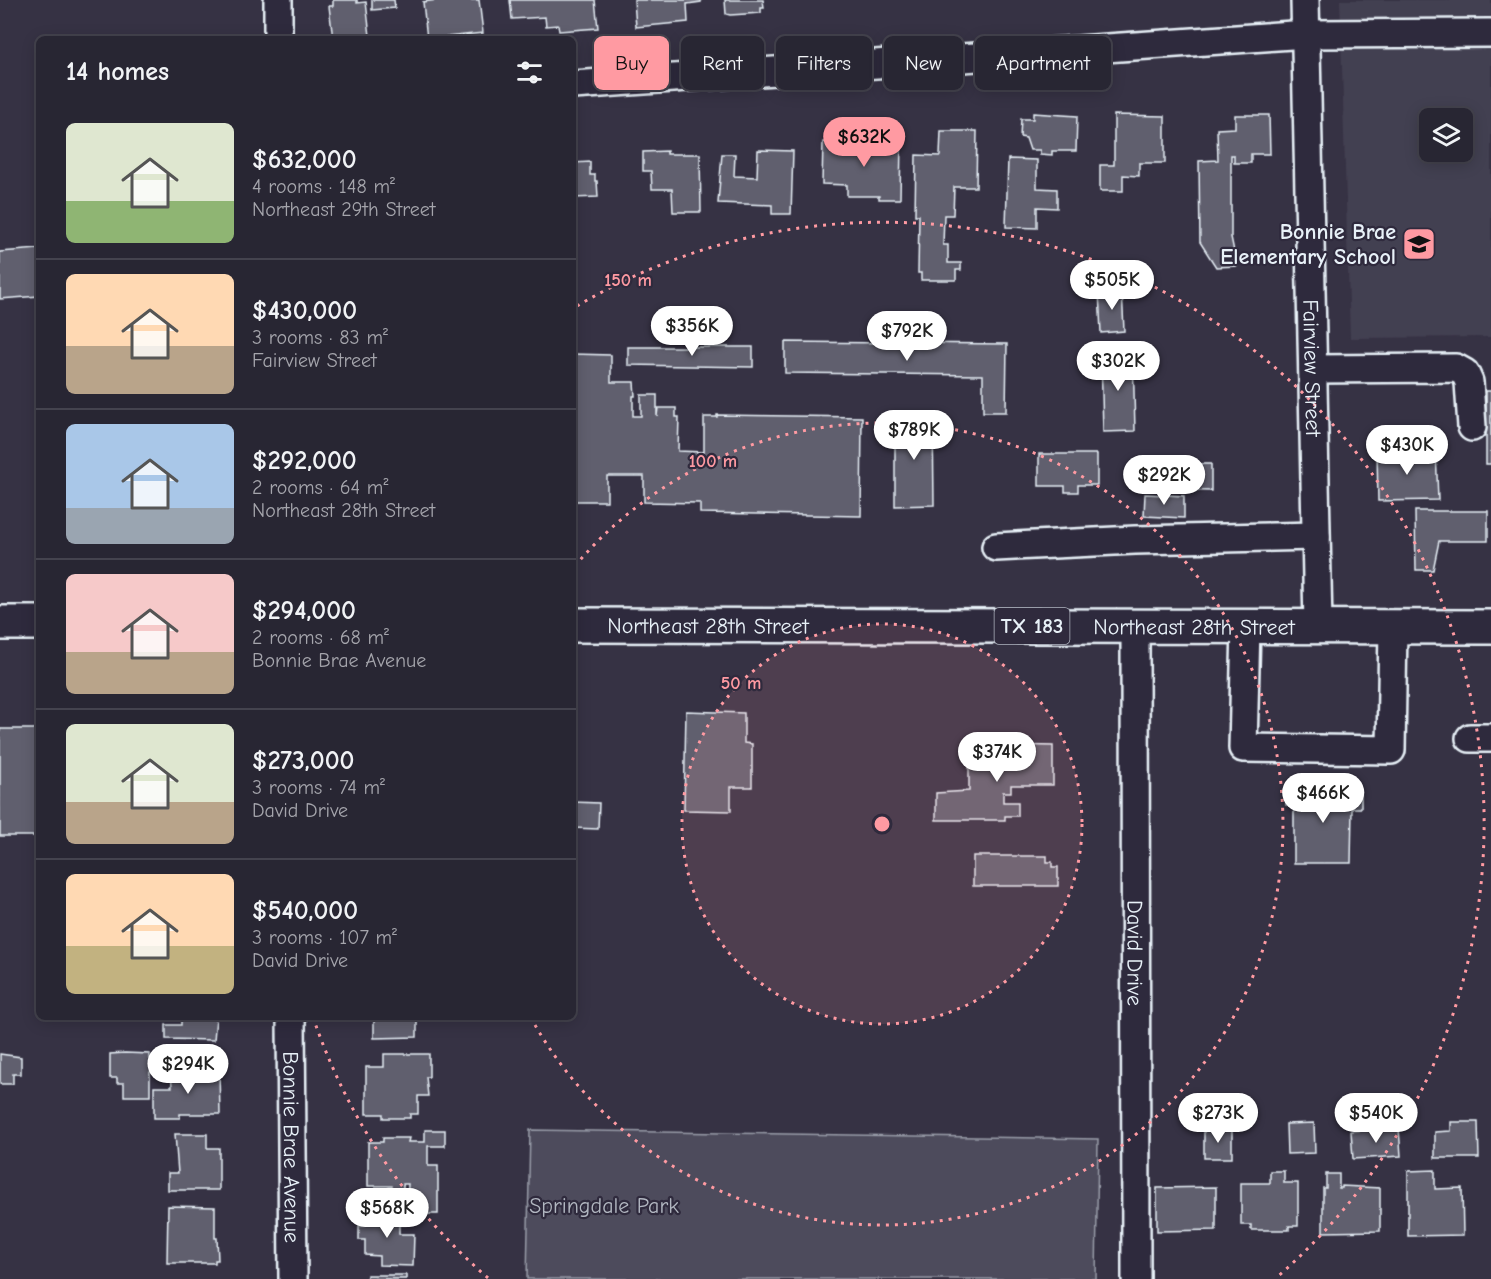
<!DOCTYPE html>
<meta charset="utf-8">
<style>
:root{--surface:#282633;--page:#302e3b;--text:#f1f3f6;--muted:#a5a5ac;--line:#44434e;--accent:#ff9aa2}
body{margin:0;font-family:"Comic Neue",sans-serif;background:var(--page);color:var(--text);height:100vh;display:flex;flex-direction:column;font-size:22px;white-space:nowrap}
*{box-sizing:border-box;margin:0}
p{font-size:20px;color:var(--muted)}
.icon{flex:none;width:33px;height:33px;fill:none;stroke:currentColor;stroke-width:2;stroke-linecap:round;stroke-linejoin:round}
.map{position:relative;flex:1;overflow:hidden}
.drawer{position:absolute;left:36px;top:36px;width:540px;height:984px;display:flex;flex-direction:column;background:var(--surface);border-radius:9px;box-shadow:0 3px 15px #0003,0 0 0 2px var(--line)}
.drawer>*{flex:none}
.top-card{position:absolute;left:594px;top:36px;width:570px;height:54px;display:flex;gap:12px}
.fabs{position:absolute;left:1419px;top:108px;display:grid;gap:12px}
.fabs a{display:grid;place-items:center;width:54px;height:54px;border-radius:9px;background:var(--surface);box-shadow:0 3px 15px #0003,0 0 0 2px var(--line);font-size:30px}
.price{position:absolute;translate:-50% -51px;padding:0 14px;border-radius:21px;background:#fff;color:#222;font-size:20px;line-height:39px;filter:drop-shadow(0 2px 3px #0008)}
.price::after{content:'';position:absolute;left:50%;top:36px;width:18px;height:14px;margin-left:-9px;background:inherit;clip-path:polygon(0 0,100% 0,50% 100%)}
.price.on{background:var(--accent);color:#111}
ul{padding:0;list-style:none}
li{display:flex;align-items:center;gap:18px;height:150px;padding:0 30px}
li+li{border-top:2px solid var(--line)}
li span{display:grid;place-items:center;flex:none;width:168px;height:120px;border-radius:9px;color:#555}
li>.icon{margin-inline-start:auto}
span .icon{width:72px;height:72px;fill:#fffc;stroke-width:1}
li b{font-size:26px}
h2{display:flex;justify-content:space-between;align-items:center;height:72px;padding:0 30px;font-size:26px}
.chip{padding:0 21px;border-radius:9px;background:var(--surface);box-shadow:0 3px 15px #0003,0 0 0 2px var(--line);font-size:21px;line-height:54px}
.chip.on{background:var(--accent);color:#111}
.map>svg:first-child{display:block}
.built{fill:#433f51;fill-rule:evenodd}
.green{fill:#4d4b5c;stroke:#9a9eaa;stroke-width:1.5}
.building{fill:#605e6e;stroke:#e8f1f8;stroke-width:1.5}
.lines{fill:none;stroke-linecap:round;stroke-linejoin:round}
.minor-casing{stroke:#e8f1f8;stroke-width:32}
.major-casing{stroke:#e8f1f8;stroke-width:38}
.minor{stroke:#2f2a3d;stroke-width:27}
.major{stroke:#2f2a3d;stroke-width:33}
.ring{fill:none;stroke:#ff9aa2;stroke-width:3;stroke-dasharray:3 6}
.labels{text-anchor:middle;stroke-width:4.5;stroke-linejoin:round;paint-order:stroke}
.shield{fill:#2f2a3d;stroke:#b0b5c0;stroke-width:1.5}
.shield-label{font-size:21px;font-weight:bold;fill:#e8f1f8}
.poi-label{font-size:22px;font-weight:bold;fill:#e8f1f8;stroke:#2f2a3d;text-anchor:end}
.street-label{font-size:22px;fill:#e8f1f8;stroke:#2f2a3d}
.park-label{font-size:22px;fill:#b2b7c1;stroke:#2f2a3d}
.centre{fill:#ff9aa2;stroke:#2f2a3d;stroke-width:3}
.ring-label{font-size:18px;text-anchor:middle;font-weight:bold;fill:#ff9aa2;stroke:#2f2a3d;stroke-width:4.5;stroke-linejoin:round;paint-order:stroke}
</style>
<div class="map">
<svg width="1491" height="1279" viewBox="0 0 1491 1279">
<rect width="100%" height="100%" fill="#363244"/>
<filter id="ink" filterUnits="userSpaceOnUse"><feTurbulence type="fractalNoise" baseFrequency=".0167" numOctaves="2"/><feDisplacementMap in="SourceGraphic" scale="12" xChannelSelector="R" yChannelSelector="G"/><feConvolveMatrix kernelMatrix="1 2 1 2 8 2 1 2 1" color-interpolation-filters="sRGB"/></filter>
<g filter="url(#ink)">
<path class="built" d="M 1340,0 L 1491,0 L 1491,337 L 1350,338 ZM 1430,118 L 1462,118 L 1462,152 L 1430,152 Z"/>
<path class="green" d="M 530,1130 L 1098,1139 L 1096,1279 L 527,1279 Z"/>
<path class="building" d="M 333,0 L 357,0 L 357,3 L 366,2 L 370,36 L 363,36 L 363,39 L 333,39 L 329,6 L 333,6 Z
M 372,0 L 394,0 L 395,8 L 372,10 Z
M 437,0 L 479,0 L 483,33 L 427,39 L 423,2 Z
M 510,0 L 595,0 L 598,28 L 559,31 L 558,25 L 546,26 L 545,17 L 512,19 Z
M 634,0 L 701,0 L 701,2 L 687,4 L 688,22 L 636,27 Z
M 725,0 L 763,0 L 764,8 L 761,8 L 761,13 L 730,15 L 726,14 Z
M 1033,113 L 1077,116 L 1076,151 L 1052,151 L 1052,155 L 1040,154 L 1040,150 L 1030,150 L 1026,138 L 1020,137 L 1021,119 L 1033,119 Z
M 1114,115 L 1165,116 L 1165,163 L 1139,163 L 1139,176 L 1123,175 L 1123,191 L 1100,191 L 1100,165 L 1114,165 Z
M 1235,115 L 1269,115 L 1270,154 L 1251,154 L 1251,163 L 1234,163 L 1234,155 L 1231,155 L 1231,237 L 1237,266 L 1216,267 L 1200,242 L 1199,161 L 1218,160 L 1217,129 L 1235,128 Z
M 941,131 L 977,131 L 976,187 L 954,187 L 953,215 L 944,215 L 943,245 L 948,245 L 948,263 L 961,263 L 961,270 L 956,270 L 956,280 L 921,280 L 921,273 L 918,273 L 919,215 L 915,215 L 916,155 L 940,156 Z
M 877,139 L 901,139 L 900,199 L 879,199 L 879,196 L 847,196 L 847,185 L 822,184 L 823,142 L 877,143 Z
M 758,150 L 793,151 L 791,214 L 772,214 L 772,205 L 718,203 L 722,154 L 735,154 L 734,176 L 757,177 Z
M 667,151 L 667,154 L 700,154 L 701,212 L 673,212 L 672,189 L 652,189 L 651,171 L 643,171 L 643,152 Z
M 1008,159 L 1037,160 L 1037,188 L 1057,189 L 1057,208 L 1037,207 L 1037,228 L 1006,227 Z
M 573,161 L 573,163 L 590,162 L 590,175 L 595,175 L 595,181 L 597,181 L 598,197 L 573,198 Z
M 39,249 L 39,296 L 0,299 L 0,252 Z
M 1122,289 L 1124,331 L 1101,333 L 1099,291 Z
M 785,342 L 1007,344 L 1006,412 L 983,412 L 983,375 L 785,373 Z
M 628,347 L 753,347 L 753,367 L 628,365 Z
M 1133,353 L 1135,431 L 1103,432 L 1101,354 Z
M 573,354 L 611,355 L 611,382 L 634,382 L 635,396 L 633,396 L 633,416 L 641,416 L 641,395 L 657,395 L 657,416 L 658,408 L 676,408 L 676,417 L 679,417 L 678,451 L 704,452 L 704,417 L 717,417 L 717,415 L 862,417 L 861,516 L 700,513 L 700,503 L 644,502 L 644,476 L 607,476 L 607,501 L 573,501 Z
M 1486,391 L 1491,391 L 1491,464 L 1486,464 Z
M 895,417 L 933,417 L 934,505 L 895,506 Z
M 1436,450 L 1438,500 L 1378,501 L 1377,451 Z
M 1039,454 L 1097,454 L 1097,485 L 1078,485 L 1078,492 L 1065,492 L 1065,486 L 1039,486 Z
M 1153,464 L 1211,464 L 1211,491 L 1153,490 Z
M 1145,494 L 1184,496 L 1184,518 L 1144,516 Z
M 1415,511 L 1488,511 L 1488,541 L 1439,541 L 1433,570 L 1416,570 Z
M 686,711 L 744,713 L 744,743 L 752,744 L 752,787 L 731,787 L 731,811 L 684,810 Z
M 0,729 L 39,729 L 39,836 L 0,836 Z
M 1004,745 L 1053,746 L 1053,785 L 1011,785 L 1011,792 L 1003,792 L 1003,802 L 1018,802 L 1018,816 L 1005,816 L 1005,820 L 936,820 L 936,793 L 969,791 L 969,752 L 1004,752 Z
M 1286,789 L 1361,790 L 1361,808 L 1352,808 L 1351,863 L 1294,863 L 1294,805 L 1286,805 Z
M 573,796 L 573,802 L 599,803 L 598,829 L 573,828 Z
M 973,856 L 1047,856 L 1047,862 L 1052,862 L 1052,867 L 1058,867 L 1058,886 L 973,886 Z
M 181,1017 L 216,1017 L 214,1040 L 166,1039 L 166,1025 L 181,1025 Z
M 374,1017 L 417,1017 L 417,1037 L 374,1038 Z
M 125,1053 L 150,1054 L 150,1059 L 164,1059 L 164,1072 L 150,1072 L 150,1096 L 124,1096 L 124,1083 L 117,1083 L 117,1078 L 110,1078 L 110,1054 Z
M 0,1054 L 21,1057 L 21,1074 L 13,1074 L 13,1084 L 0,1084 Z
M 384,1054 L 429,1054 L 429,1077 L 426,1077 L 428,1096 L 418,1096 L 418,1114 L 410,1114 L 410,1118 L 383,1118 L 383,1114 L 366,1114 L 366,1067 L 384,1067 Z
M 171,1070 L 181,1070 L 181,1075 L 199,1075 L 199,1071 L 219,1071 L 220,1114 L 180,1114 L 180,1118 L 154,1118 L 154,1087 L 172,1087 Z
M 1451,1122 L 1478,1122 L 1479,1158 L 1435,1158 L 1435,1132 L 1451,1131 Z
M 1314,1123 L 1315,1153 L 1287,1154 L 1286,1124 Z
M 1399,1128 L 1401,1156 L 1353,1159 L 1351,1131 Z
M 1204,1129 L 1232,1129 L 1232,1158 L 1204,1158 Z
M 425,1130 L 445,1130 L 445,1146 L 428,1146 L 428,1166 L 438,1166 L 438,1214 L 407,1214 L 408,1184 L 403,1184 L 403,1191 L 392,1191 L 392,1186 L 368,1186 L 368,1142 L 383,1142 L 383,1138 L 409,1138 L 408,1142 L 425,1142 Z
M 175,1134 L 207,1134 L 207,1148 L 219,1148 L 219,1190 L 168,1190 L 168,1173 L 178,1173 Z
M 1435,1170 L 1435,1189 L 1462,1188 L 1463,1235 L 1408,1236 L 1408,1171 Z
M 1270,1171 L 1284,1171 L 1284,1183 L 1298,1183 L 1298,1226 L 1289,1226 L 1289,1230 L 1251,1230 L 1251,1225 L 1241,1225 L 1241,1183 L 1270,1183 Z
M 1326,1174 L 1339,1174 L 1339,1188 L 1342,1188 L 1342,1186 L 1380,1188 L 1380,1231 L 1323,1232 L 1323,1188 L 1326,1188 Z
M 1216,1187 L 1216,1230 L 1157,1231 L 1157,1188 Z
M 168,1206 L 215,1207 L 215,1238 L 217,1238 L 218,1260 L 215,1260 L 215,1263 L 167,1263 Z
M 365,1212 L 406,1213 L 406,1225 L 399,1225 L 399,1234 L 414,1234 L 413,1266 L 379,1265 L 379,1256 L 365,1255 L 365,1240 L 359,1240 L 359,1226 L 365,1226 Z
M 367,1275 L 406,1275 L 406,1279 L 367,1279 Z"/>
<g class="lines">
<g class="minor-casing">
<g id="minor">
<path id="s1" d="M 1305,0 L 1318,626"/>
<path d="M 278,39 L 278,0"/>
<path d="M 573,85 L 1307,34 L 1491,33"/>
<path d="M 1313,369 L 1456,368 L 1465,373 L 1469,382 L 1472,427"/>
<path d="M 996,547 L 1135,540 L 1316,536"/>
<path id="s2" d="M 1135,626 L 1136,1279"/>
<path d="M 1246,626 L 1243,748 L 1391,750 L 1393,627"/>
<path d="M 1470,738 L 1491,738"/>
<path id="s3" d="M 291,1017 L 293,1279"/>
</g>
</g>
<g class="major-casing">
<g id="major">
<path d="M 0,623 L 39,623"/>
<path id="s4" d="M 573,625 L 1491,627"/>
</g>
</g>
<use href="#minor" class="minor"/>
<use href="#major" class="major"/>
</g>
</g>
<circle cx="882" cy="824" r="200" fill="#ff9aa2" fill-opacity=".12"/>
<g class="ring">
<circle cx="882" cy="824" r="200"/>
<path d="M575 566A401 401 0 1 1 531 1018"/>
<path d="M488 1278A601 601 0 0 1 314 1020M577 306A601 601 0 0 1 1276 1278"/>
</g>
<defs>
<g id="school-square" transform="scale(1.725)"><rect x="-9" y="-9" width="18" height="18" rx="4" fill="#ff9aa2" stroke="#2f2a3d"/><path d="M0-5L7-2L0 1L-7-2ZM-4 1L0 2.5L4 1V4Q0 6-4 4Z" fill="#111"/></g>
</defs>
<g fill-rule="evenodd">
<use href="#school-square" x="1419" y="244"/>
</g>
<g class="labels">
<rect class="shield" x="994.5" y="608" width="75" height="36" rx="4.5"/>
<g class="shield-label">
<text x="1032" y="633">TX 183</text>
</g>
<g class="poi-label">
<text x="1396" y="239">Bonnie Brae<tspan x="1396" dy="25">Elementary School</tspan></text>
</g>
<g class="street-label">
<text dy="8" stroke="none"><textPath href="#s1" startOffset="368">Fairview Street</textPath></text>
<text dy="8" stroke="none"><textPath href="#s4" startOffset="135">Northeast 28th Street</textPath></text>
<text dy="8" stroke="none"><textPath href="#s4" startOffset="621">Northeast 28th Street</textPath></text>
<text dy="8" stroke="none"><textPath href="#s2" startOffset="327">David Drive</textPath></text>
<text dy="8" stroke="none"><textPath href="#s3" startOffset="130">Bonnie Brae Avenue</textPath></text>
</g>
<g class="park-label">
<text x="604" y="1213">Springdale Park</text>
</g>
</g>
<circle cx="882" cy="824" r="9" class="centre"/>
<g class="ring-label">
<text x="628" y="286">150 m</text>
<text x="713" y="467">100 m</text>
<text x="741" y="689">50 m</text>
</g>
</svg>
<div class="fabs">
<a><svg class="icon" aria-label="layers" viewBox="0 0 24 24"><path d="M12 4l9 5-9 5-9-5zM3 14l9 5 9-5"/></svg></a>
</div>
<b class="price on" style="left:864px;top:168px">$632K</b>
<b class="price" style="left:1112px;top:311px">$505K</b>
<b class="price" style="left:692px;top:357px">$356K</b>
<b class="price" style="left:907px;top:362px">$792K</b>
<b class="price" style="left:1118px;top:392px">$302K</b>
<b class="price" style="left:914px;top:461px">$789K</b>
<b class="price" style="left:1407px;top:476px">$430K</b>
<b class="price" style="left:1164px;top:506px">$292K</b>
<b class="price" style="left:997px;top:783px">$374K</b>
<b class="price" style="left:1323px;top:824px">$466K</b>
<b class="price" style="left:188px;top:1095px">$294K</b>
<b class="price" style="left:1218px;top:1144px">$273K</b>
<b class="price" style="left:1376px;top:1144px">$540K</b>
<b class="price" style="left:387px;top:1239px">$568K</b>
<div class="top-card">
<a class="chip on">Buy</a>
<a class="chip">Rent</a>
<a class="chip">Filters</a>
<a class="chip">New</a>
<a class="chip">Apartment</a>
</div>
<section class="drawer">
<h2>14 homes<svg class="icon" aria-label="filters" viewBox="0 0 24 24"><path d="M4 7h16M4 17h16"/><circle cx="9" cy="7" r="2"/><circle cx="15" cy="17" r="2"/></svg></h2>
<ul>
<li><span style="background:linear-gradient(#dfe7d0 65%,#8fb573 0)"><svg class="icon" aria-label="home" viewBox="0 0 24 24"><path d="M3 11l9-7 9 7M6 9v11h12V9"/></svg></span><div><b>$632,000</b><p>4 rooms · 148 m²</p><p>Northeast 29th Street</p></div></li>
<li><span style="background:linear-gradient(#ffd9b3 60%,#b9a48a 0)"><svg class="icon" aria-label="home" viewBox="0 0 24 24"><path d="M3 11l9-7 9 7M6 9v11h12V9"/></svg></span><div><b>$430,000</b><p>3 rooms · 83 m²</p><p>Fairview Street</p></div></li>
<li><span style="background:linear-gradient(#a9c7e8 70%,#9aa5b1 0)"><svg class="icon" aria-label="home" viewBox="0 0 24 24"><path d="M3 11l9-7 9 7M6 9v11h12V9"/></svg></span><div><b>$292,000</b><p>2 rooms · 64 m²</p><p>Northeast 28th Street</p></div></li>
<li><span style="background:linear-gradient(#f6c9c9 65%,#b9a48a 0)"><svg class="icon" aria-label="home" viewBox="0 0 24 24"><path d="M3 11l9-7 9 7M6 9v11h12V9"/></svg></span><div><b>$294,000</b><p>2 rooms · 68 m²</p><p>Bonnie Brae Avenue</p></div></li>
<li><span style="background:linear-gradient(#dfe7d0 65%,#b9a48a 0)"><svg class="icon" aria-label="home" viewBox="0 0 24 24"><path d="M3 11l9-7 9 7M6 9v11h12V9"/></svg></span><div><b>$273,000</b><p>3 rooms · 74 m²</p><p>David Drive</p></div></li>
<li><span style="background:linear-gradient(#ffd9b3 60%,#c2b280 0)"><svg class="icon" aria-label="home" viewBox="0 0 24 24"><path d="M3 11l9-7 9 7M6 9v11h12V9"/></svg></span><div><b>$540,000</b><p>3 rooms · 107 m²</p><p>David Drive</p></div></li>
</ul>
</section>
</div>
